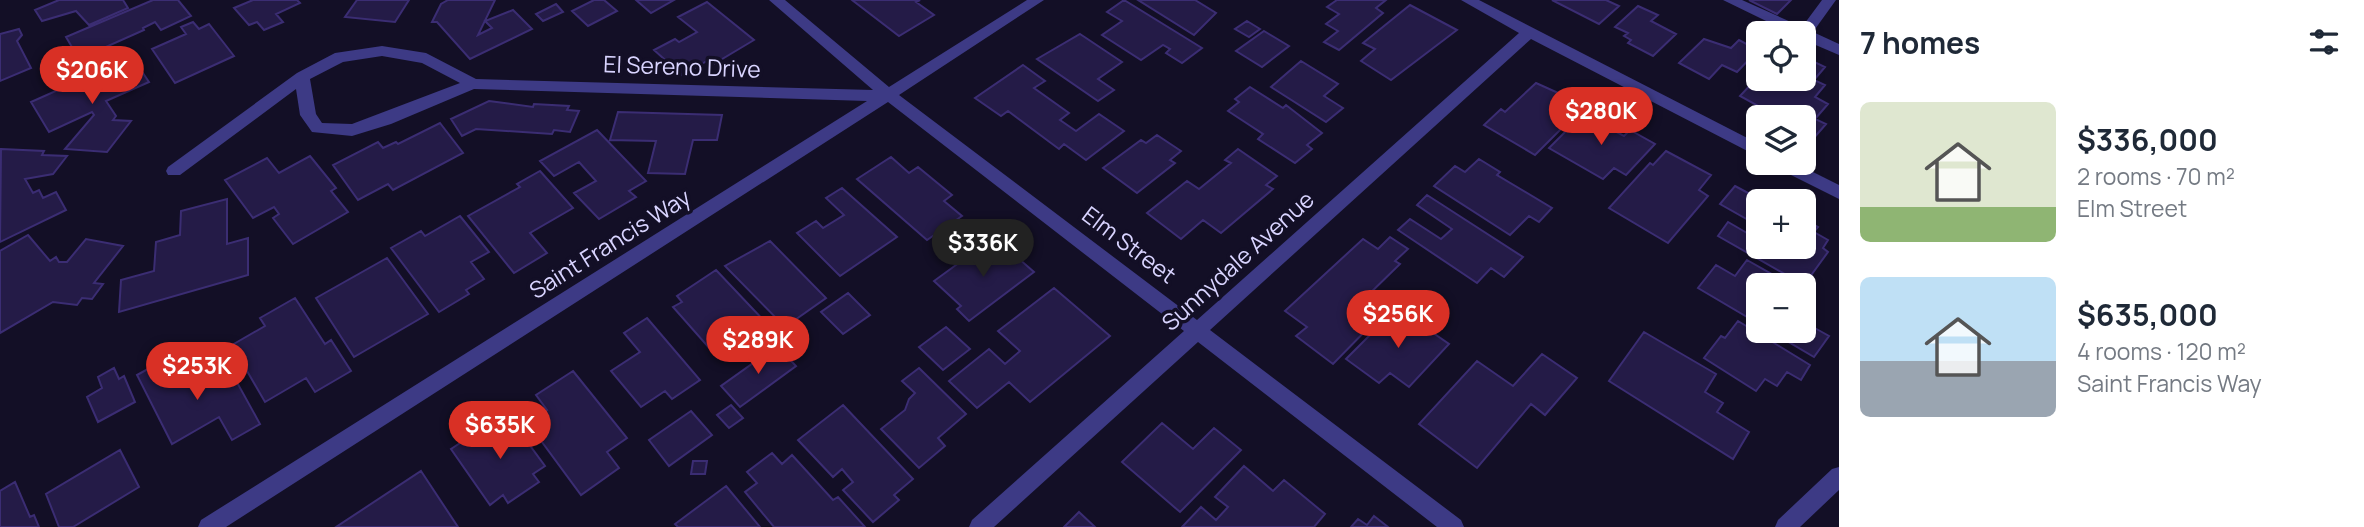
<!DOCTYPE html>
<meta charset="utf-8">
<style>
:root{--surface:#fff;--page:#f6f6f7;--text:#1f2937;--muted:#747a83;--accent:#d93025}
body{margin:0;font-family:Manrope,sans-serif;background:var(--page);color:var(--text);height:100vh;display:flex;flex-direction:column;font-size:26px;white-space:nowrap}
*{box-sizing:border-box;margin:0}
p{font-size:23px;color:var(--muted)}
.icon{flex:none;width:38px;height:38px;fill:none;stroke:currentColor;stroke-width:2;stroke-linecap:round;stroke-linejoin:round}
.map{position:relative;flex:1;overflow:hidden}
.panel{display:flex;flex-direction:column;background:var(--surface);width:525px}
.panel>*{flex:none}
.controls{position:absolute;left:1746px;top:21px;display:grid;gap:14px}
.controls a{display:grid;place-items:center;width:70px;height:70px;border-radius:10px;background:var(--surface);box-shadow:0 4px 10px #0003;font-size:35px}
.price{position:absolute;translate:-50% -60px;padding:0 16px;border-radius:24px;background:var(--accent);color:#fff;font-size:23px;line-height:46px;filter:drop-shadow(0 2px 4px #0008)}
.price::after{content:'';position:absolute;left:50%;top:42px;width:21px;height:16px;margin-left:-10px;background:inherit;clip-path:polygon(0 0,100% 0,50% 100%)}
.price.on{background:#222;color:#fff}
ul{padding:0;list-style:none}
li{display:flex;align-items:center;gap:21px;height:175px;padding:0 21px}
li span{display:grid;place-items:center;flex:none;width:196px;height:140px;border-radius:10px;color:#555}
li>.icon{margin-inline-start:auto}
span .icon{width:84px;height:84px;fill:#fffc;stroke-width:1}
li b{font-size:30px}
h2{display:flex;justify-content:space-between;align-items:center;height:84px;padding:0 21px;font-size:30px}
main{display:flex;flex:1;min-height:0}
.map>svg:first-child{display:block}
.building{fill:#241b47;stroke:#3b2d73;stroke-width:2}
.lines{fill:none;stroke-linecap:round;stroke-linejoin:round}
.minor{fill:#3d3a85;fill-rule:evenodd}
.labels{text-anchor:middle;stroke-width:7;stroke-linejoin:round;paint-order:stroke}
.street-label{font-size:23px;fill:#d9d4ff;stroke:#130f26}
</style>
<main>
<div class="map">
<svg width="1839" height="527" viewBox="0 0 1839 527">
<rect width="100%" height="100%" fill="#130f26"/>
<path class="building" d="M 59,0 L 123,0 L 128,8 L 89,25 L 76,11 L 42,21 L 35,10 Z
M 153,0 L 178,0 L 191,16 L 161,30 L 155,22 L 143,28 L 144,30 L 79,59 L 66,37 Z
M 253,0 L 297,0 L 300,3 L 276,14 L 283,22 L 264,30 L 257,22 L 249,25 L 234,8 Z
M 357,0 L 409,0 L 395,22 L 345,17 Z
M 448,0 L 495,0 L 478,35 L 492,28 L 485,21 L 513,10 L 532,29 L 470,59 L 437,22 L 432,22 L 441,4 Z
M 594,0 L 604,0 L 617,11 L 588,26 L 572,11 Z
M 636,0 L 674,0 L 651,13 Z
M 852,0 L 920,0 L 916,2 L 934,15 L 899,36 Z
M 1124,0 L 1202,48 L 1182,63 L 1166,53 L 1170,49 L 1163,45 L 1141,60 L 1102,35 L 1122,21 L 1107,12 Z
M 1138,0 L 1195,0 L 1216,13 L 1194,35 Z
M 1337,0 L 1386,0 L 1376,8 L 1383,13 L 1339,50 L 1324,42 L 1338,31 L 1326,24 L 1339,14 L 1327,7 Z
M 1552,0 L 1606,0 L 1619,6 L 1599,24 Z
M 1749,0 L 1791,0 L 1777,14 Z
M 707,2 L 754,40 L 712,65 L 707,61 L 682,75 L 654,50 L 675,39 L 679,42 L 697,32 L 678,17 Z
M 556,4 L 563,12 L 543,21 L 536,14 Z
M 1410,5 L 1457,30 L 1391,80 L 1361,61 L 1375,49 L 1363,43 Z
M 1638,6 L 1658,15 L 1651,21 L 1676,34 L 1653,56 L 1628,43 L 1631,40 L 1624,36 L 1628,33 L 1615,27 Z
M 1247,21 L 1260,29 L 1249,37 L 1235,29 Z
M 193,22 L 199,29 L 209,24 L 234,56 L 175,83 L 152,49 L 186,34 L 181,27 Z
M 19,29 L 22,35 L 17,41 L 31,68 L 0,81 L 0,34 Z
M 1264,31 L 1289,46 L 1262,67 L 1236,51 Z
M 1080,34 L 1122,62 L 1098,79 L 1114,90 L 1098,101 L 1037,59 Z
M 1704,39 L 1731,48 L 1739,40 L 1758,50 L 1737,72 L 1722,65 L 1709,79 L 1679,63 Z
M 132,57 L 149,82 L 106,101 L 116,116 L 113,120 L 131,121 L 107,152 L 65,149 L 94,115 L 92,112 L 49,132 L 31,102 Z
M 1804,57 L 1825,67 L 1814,80 L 1825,85 L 1815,97 L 1828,104 L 1815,119 L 1826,124 L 1813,139 L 1804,135 L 1804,117 L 1771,117 L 1773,114 L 1740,96 L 1755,80 L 1764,85 L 1769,79 L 1804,79 Z
M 1301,61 L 1338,84 L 1324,96 L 1343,108 L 1326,122 L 1271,87 Z
M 1023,65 L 1045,81 L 1034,88 L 1069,113 L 1060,120 L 1076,131 L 1099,114 L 1124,131 L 1086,160 L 1064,144 L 1059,149 L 1008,111 L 1001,116 L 975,98 Z
M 1536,83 L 1585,105 L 1535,155 L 1484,125 L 1501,109 L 1505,112 Z
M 1250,87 L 1283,108 L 1286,105 L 1322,133 L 1307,145 L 1312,149 L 1295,163 L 1258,139 L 1263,134 L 1228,111 L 1239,102 L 1235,99 Z
M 489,101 L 533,107 L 534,104 L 569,106 L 567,110 L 579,111 L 570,132 L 554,130 L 552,134 L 476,129 L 462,136 L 451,119 Z
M 618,112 L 722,115 L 717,140 L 693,140 L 685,174 L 648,173 L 656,141 L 610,140 Z
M 1583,114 L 1624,136 L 1630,130 L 1655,144 L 1626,175 L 1614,168 L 1603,179 L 1549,148 Z
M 440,123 L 463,153 L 393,190 L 388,184 L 358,200 L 333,165 L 378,142 L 383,148 L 396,142 L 398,144 Z
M 597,130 L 646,181 L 629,191 L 636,197 L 599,219 L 574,193 L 596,181 L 579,162 L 554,176 L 540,161 Z
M 1157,135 L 1181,151 L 1170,160 L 1175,163 L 1137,193 L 1103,168 L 1141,140 L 1146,143 Z
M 1,149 L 44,151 L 42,155 L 67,156 L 53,174 L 25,179 L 33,193 L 39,190 L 43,198 L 56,192 L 66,210 L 0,242 Z
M 1238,149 L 1277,176 L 1266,185 L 1273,189 L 1221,233 L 1203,220 L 1181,239 L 1147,213 L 1187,181 L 1199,189 L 1231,163 L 1225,160 Z
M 1666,151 L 1711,175 L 1699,190 L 1708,196 L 1668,243 L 1609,208 L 1650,163 L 1653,165 Z
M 310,156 L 336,188 L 331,191 L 348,212 L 293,244 L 273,218 L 279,214 L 274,207 L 253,218 L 225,180 L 267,158 L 279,173 Z
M 891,157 L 909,173 L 918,167 L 952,195 L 944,201 L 962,216 L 927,240 L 857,179 Z
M 1479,159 L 1500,172 L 1497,175 L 1552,208 L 1539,222 L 1529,216 L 1510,235 L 1434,186 L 1455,166 L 1465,172 Z
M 540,171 L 573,208 L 530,233 L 547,253 L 514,273 L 468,216 L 520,187 L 517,184 Z
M 1735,186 L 1763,201 L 1759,201 L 1759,226 L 1720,204 Z
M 842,188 L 897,237 L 840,276 L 797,233 L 816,221 L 823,228 L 844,215 L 826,198 Z
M 1427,195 L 1523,257 L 1504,277 L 1491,268 L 1477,283 L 1398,230 L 1410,219 L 1441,239 L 1452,229 L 1417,205 Z
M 227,199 L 227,244 L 248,238 L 248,275 L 119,312 L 121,280 L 154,271 L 156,242 L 180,235 L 181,211 Z
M 460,216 L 489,252 L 471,262 L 484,279 L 466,290 L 469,294 L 439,312 L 391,248 L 421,231 L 425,236 Z
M 1804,219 L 1818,227 L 1814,232 L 1828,240 L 1823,248 L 1828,252 L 1804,285 L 1718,236 L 1728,222 L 1759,240 L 1759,247 L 1804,247 Z
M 28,235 L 50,261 L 56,257 L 59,262 L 67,262 L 86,239 L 123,246 L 94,283 L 103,284 L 92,299 L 82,298 L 77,305 L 53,302 L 0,333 L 0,251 Z
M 1390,237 L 1408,249 L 1395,261 L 1400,264 L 1359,304 L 1378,318 L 1333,364 L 1296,336 L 1307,327 L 1285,311 L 1363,239 L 1378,249 Z
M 770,241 L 826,298 L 785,327 L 725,266 Z
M 989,241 L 1005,255 L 1010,251 L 1034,272 L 969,321 L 957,309 L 961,306 L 934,281 Z
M 387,258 L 428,314 L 354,357 L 316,298 Z
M 1747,260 L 1791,285 L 1759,285 L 1759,324 L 1698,288 L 1716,265 L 1735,276 Z
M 716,270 L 767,324 L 718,358 L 673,307 L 682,302 L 677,296 Z
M 1054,288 L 1110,336 L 1030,402 L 1009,382 L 977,408 L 949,381 L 989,349 L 1005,364 L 1020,351 L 998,331 Z
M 848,293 L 870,315 L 843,334 L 821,312 Z
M 295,298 L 325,344 L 331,340 L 351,371 L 315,392 L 306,378 L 265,402 L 232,345 L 265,326 L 260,318 Z
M 1397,308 L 1449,344 L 1409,387 L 1390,373 L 1379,383 L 1346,359 Z
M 647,318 L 700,380 L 672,399 L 665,391 L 641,407 L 611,371 L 640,352 L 624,333 Z
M 1738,321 L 1810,365 L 1801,380 L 1787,372 L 1777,386 L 1765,379 L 1756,391 L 1704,358 L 1721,336 L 1725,338 Z
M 1804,322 L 1829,336 L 1814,357 L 1770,331 L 1804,331 Z
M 946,327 L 970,349 L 943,370 L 919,347 Z
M 1644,332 L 1716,374 L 1705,392 L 1723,403 L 1717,412 L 1749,432 L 1733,459 L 1609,381 Z
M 777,346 L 796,366 L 740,407 L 721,386 Z
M 1542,354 L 1577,378 L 1545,415 L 1531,404 L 1477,468 L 1419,424 L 1477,361 L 1513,386 Z
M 180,363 L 192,386 L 228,366 L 260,424 L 232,440 L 219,417 L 172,444 L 137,375 L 157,364 L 161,374 Z
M 114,368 L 119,379 L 124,376 L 135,402 L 98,422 L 87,397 L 102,388 L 98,377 Z
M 919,368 L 966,414 L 938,438 L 945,446 L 919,468 L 881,429 L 905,410 L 909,399 L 915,393 L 902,381 Z
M 573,371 L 627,438 L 607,452 L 619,468 L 581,495 L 528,423 L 547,410 L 536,395 Z
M 731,405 L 743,418 L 729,428 L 717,415 Z
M 843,405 L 913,479 L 894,495 L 899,500 L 873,522 L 843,490 L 853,482 L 842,469 L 833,477 L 798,440 Z
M 691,411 L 712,435 L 669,466 L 649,440 Z
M 506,413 L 545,466 L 533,474 L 539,482 L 508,503 L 503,495 L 490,505 L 451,449 Z
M 1162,423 L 1193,449 L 1214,428 L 1241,450 L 1180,512 L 1122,462 Z
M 120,450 L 139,487 L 73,527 L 59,527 L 46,494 Z
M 772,453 L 782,464 L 792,455 L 833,500 L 838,497 L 865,527 L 774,527 L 745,492 L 757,483 L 747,472 Z
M 693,461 L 707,461 L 705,474 L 691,474 Z
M 1244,466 L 1273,491 L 1284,480 L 1325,514 L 1314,527 L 1182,527 L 1201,507 L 1216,520 L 1228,507 L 1215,497 Z
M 421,471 L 458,527 L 336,527 Z
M 15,482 L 30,517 L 34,515 L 39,527 L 0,527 L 0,491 Z
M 726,486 L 760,527 L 678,527 L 675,524 Z
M 1079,512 L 1095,527 L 1064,527 Z
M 1374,516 L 1388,527 L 1351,527 L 1358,519 L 1367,525 Z"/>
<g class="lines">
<path class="minor" d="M 769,0 L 785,0 L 889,87 L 1027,0 L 1044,0 L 899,95 L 1197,320 L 1519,33 L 1461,0 L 1479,0 L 1759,144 L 1759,157 L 1531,39 L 1210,330 L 1461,520 L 1464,527 L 1437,527 L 1198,342 L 994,527 L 969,527 L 972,520 L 1184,331 L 888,102 L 226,527 L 198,527 L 201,520 L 867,101 L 474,89 L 391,124 L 352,136 L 312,132 L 300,115 L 296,89 L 180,175 L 168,175 L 166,171 L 168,167 L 297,73 L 335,53 L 382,46 L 426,53 L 476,79 L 873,90 ZM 382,56 L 422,63 L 460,83 L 352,124 L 322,123 L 316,114 L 310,79 L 343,62 Z
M 1723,0 L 1742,0 L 1802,27 L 1822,0 L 1836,0 L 1813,32 L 1839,44 L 1839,55 L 1804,40 L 1804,33 L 1791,33 Z
M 1773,163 L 1795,163 L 1839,185 L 1839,199 L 1775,167 Z
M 1839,467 L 1839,490 L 1800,527 L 1775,527 L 1778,520 L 1832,469 Z"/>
</g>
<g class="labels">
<g class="street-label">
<text transform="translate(682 67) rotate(2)" y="8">El Sereno Drive</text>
<text transform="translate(610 244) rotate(-32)" y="8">Saint Francis Way</text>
<text transform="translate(1129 245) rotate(37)" y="8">Elm Street</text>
<text transform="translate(1238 261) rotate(-42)" y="8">Sunnydale Avenue</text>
</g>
</g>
</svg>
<div class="controls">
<a><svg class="icon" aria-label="locate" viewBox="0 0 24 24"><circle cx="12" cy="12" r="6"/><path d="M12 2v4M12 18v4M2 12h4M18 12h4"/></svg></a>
<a><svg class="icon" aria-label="layers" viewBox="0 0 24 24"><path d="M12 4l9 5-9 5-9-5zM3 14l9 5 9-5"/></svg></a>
<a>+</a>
<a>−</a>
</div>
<b class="price" style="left:92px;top:106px">$206K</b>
<b class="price" style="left:1601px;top:147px">$280K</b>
<b class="price on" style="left:983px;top:279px">$336K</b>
<b class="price" style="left:1398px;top:350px">$256K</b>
<b class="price" style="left:758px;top:376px">$289K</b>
<b class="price" style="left:197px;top:402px">$253K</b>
<b class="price" style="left:500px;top:461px">$635K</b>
</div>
<section class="panel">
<h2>7 homes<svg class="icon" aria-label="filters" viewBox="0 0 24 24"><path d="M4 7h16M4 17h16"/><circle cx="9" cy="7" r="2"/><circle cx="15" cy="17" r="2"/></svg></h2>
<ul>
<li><span style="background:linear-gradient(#dfe7d0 75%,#8fb573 0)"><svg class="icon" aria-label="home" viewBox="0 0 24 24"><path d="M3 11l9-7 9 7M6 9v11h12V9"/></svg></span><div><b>$336,000</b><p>2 rooms · 70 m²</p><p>Elm Street</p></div></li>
<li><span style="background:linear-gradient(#bfe0f5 60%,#9aa5b1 0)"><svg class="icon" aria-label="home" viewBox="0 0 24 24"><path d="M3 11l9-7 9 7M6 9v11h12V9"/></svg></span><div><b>$635,000</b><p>4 rooms · 120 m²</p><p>Saint Francis Way</p></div></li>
</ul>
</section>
</main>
